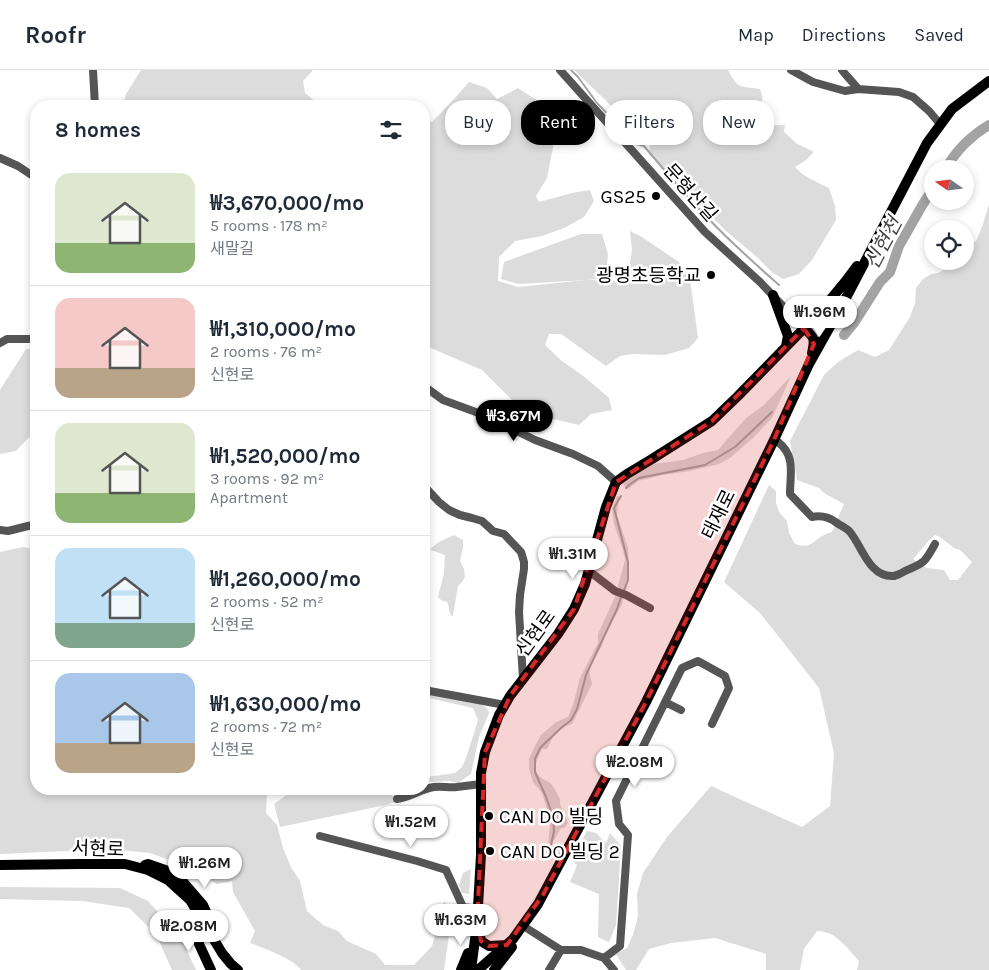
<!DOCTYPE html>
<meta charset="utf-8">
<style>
:root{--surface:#fff;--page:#f6f6f7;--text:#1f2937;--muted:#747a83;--line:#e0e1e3;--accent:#000}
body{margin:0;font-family:Karla,"Noto Sans KR",sans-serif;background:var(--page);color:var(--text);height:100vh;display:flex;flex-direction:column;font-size:19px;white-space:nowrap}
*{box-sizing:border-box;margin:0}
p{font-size:16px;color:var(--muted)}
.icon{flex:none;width:28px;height:28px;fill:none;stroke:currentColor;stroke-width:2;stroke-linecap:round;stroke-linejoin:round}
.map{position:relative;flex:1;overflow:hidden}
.details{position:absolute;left:30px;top:30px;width:400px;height:695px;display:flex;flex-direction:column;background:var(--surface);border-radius:20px;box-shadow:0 2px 8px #0003}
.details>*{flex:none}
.top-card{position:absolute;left:445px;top:30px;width:469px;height:45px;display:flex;gap:10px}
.needle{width:32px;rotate:284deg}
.buttons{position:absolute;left:924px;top:90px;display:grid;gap:10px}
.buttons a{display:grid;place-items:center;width:50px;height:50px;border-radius:50%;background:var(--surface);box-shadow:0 2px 8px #0003;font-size:25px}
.price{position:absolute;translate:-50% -42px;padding:0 11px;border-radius:18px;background:#fff;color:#222;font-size:16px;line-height:32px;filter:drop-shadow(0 1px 2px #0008)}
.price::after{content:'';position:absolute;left:50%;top:30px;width:15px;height:11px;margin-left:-8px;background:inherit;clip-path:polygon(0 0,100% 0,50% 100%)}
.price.current{background:var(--accent);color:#fff}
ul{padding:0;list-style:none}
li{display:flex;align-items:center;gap:15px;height:125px;padding:0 25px}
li+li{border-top:1px solid var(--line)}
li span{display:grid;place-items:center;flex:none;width:140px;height:100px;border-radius:15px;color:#555}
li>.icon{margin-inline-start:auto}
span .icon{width:60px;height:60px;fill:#fffc;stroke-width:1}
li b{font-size:21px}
h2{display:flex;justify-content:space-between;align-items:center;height:60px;padding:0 25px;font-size:21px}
.pill{padding:0 18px;border-radius:20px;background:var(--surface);box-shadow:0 2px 8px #0003;font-size:18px;line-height:45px}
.pill.current{background:var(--accent);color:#fff}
header{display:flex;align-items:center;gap:30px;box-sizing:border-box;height:70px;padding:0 25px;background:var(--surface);border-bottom:1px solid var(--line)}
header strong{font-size:24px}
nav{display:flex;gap:28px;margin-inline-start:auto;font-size:18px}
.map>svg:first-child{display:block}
.green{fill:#dcdcdc;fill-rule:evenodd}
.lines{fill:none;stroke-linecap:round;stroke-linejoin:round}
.stream{stroke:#a3a3a3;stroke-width:2}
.river{stroke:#a3a3a3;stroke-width:10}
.minor{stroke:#555;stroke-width:8}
.major{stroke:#000;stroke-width:10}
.marked{fill:#d62828;fill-opacity:0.2;stroke:#d62828;stroke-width:4;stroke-dasharray:10 6;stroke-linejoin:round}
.poi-dot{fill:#000;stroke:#fff;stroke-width:2}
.labels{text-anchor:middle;stroke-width:5;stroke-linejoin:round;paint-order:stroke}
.street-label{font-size:19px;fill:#000;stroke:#fff}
.poi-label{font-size:19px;fill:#000;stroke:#fff;text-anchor:end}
.water-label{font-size:20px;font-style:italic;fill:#444;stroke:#fff}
</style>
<header>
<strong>Roofr</strong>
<nav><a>Map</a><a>Directions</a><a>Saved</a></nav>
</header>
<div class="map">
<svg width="989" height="900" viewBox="0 0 989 900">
<rect width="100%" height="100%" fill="#fff"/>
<path class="green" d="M 141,0 L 313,0 L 303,11 L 305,23 L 321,36 L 123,36 L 126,24 Z
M 574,0 L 728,0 C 738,19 739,16 760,19 L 762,25 L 763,43 L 772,55 L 785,55 L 784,62 L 796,73 L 814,82 L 806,90 L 795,97 C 804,107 816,112 829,118 L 835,136 L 836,150 L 812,190 L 799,204 L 783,209 L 773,203 L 758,188 L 725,160 L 649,84 L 650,73 Z
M 469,12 L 487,18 L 497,29 L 518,18 L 538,31 L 557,57 L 547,108 L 536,126 L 539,132 L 572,123 L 590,120 L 594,131 L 584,147 L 564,158 L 542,166 L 515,171 L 499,187 L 498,211 L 518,217 L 586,210 L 519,214 L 501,209 L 504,192 L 581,164 L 602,164 L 608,184 L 606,208 L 588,210 L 616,211 L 629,200 L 632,180 L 630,161 L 642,167 L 679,192 L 690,209 L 698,268 L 689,278 L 665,285 L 633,284 L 620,286 L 606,296 L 561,264 L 549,264 L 545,275 L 562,291 L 586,308 L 609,328 L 612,340 L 591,344 L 579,355 L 524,342 L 482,300 L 424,275 L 424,50 L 432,52 L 454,29 Z
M 989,134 L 989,900 L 857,900 L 859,891 C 847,878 836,861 817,861 L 804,879 L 800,900 L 766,900 L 766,884 L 715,868 L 671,873 L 649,879 L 636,900 L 626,900 L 616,884 L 627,878 L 633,865 L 638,846 L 637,824 L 643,803 L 667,767 L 711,716 L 802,757 L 830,736 L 834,683 L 819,618 L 760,543 L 724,512 L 769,415 L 776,421 L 776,433 L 779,442 L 787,451 L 789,463 L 795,474 C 808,478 810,475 819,468 C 823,465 828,463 832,462 L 844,434 L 824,423 L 819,418 L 797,410 L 790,371 L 824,305 L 838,292 L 858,280 L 875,287 L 889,280 L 910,247 L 915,233 L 916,218 L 923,209 L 931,204 L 938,203 L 947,198 L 950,191 L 965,191 L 965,177 L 976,171 L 982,157 ZM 935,465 L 940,467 L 954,478 L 960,480 L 972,492 L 958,510 L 950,510 L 944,500 L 927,498 L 913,489 C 921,481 926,472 935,465 Z
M 26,279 L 36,279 L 36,360 L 16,381 L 0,384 L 0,320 Z
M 791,306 L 772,348 L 753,368 L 730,388 L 719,394 L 690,401 L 662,405 L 638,411 L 628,419 L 623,414 L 628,408 L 654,394 L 683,390 L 703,383 L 718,380 L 746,348 L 764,335 Z
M 617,426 L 622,426 L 619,429 L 617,445 L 628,478 L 629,500 L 627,516 L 622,534 L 605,565 L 601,577 L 594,588 L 589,601 L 592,614 L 572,654 C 559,657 552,667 547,679 L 542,679 C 538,687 532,698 539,706 C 542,709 546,710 549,712 C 555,717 557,724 560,729 L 560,734 L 568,753 L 564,758 L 561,758 L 552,774 L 548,773 L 550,756 L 549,745 L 542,723 L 533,712 L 529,699 L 529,689 L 536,674 L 541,665 L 556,652 L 568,647 L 573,635 L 580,608 L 598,573 L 598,564 L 615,527 L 625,490 L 623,480 L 614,454 L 612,439 Z
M 454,465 L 463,470 L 463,477 L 460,491 L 464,499 L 465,507 L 462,512 L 458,516 L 453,545 L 452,546 C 448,542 450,537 447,532 L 441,530 L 438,527 L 444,503 L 445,485 L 431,480 L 431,478 L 439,472 Z
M 23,477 L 34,479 L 36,479 L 36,719 L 270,719 L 267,720 L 266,743 L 277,755 L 283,778 L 291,797 L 300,811 L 307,841 L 323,855 L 338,861 L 347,871 L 376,884 L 385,895 L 414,895 L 432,876 L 444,831 L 452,844 L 444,900 L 301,900 C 294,889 263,878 250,873 L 255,861 L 233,822 L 232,811 L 217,814 L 185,796 L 150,783 L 110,779 L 0,784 L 0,482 Z
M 424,624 L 481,634 L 487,638 L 489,643 L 479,667 L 471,704 L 458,713 C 445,708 439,714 426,711 L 427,707 L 455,703 L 462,697 L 467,685 L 478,650 L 473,638 L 424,627 Z
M 295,719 L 389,719 L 395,732 L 386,735 L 280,757 L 274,734 Z
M 587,761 L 596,763 L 606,773 L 610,763 L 621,776 L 616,855 L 609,872 L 598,867 L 599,824 L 570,812 L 577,795 L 571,790 Z
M 471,799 L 469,824 L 462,823 L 459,815 L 463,803 Z
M 0,817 L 120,818 L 148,831 L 180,866 L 196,900 L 172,900 L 156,864 L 129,838 L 82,831 L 0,829 Z"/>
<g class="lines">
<path class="stream" d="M 571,0 L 578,7 L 597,33 L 620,57 L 626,67 L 634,71 L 636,74 L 644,76 C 664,100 684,124 706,146 C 729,171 754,193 779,215
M 626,418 L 629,415 L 639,408 L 705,395 L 735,377 L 772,342
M 621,426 L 614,438 L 628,492 L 628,510 L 623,523
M 551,775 L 554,761 L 553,747 L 546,727 L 535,702 L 535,689 L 540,678 L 561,658 L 571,650 L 577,639 L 586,605 L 617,539 L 621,527"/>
<path class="river" d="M 946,99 C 955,81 972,65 989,55
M 844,265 L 854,253 L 880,212 L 890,202 L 899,176 L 923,134 L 932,120"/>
<path class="minor" d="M 93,0 L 95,36
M 560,0 L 705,162 L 760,212 L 804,258
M 791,0 L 813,12 L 845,21 L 858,19 L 899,22 L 913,27 L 929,41 L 940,54
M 842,0 C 847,7 853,12 858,19
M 0,88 L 18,96 L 36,108
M 0,273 L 7,269 L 36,269
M 424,316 L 443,330 L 484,345 L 535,370 L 573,384 L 598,396 L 616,412
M 778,372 C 796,386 790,404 790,424 L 812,447 C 822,445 829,447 837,453 C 841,456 847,458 850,462 C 862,476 869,508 894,506 C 898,505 902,503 905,501 C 925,493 925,492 935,474
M 424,416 L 439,432 L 449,440 L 460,445 L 472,448 L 482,451 L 493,461 L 504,464 L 521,482 L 524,492 L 524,499 L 520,525 L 519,542 L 523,609
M 0,460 L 8,461 L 36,454
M 589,501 L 615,521 L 626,525 L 650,538
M 424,620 L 505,635
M 665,632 L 681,640
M 397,729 C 410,728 420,719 434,717 C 442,716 449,718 457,717 C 465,716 473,715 481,714
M 320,766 L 417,791 L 446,800 L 463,837 L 478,839
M 528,859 L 561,880 L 581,880 L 604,888 L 614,900
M 604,888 L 620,876 L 628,765 L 619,754 L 616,731 L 682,598 L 698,591 L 725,606 L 729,618 L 712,654
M 549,900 L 561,880"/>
<path class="major" d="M 773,225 L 788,266 L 786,276
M 804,258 C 815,268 815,269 812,283
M 0,795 L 81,794 L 125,794 L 148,800 L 168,810 L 190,830 L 222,883 L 231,894 L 238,900
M 145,795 L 148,794 L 168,801 L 184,813 L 203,835 L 213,857
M 199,857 L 199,874 L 211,900
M 479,860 L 481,871 L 489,876 L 507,875
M 461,900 L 468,883
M 471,900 L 477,854 L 481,785 L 481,703 L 485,682 L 499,645 L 510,626 L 558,564 L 574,539 L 585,514 L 606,437 L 616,412 L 627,404 L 652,389 L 712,351 L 738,326 L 821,241 L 845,212 L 857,196
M 478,900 L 513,869 L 538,834 L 646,632 L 774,370 L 809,294 L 846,228 L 927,73 L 952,39 L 989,11
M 494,900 L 512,877"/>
</g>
<path class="marked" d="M 804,258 L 814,274 L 774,370 L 646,632 L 543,825 L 507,875 L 489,876 L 481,871 L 477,854 L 485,682 L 510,626 L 574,539 L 616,412 L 712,351 Z"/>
<g class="poi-dot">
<circle cx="656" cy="126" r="5"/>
<circle cx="711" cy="205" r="5"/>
<circle cx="489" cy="746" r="5"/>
<circle cx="490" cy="781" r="5"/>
</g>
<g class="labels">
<g class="street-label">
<text transform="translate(691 122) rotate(48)" y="7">문형산길</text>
<text transform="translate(718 444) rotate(-64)" y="7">태재로</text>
<text transform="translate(535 563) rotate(-54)" y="7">신현로</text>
<text transform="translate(98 778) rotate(2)" y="7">서현로</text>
</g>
<g class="poi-label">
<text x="646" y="133">GS25</text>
<text x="701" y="212">광명초등학교</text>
<text x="499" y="753" text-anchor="start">CAN DO 빌딩</text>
<text x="500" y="788" text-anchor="start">CAN DO 빌딩 2</text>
</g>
<g class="water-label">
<text transform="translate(883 173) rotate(-62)" y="7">신현천</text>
</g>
</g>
</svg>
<div class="buttons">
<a><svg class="needle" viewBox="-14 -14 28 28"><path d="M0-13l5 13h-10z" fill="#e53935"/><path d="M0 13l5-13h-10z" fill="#747a83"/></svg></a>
<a><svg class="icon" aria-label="locate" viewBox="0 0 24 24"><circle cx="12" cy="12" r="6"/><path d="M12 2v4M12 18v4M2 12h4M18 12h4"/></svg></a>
</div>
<b class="price" style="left:820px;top:268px">₩1.96M</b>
<b class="price current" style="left:514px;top:372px">₩3.67M</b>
<b class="price" style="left:573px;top:510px">₩1.31M</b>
<b class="price" style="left:635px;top:718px">₩2.08M</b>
<b class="price" style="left:411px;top:778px">₩1.52M</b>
<b class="price" style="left:205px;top:819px">₩1.26M</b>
<b class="price" style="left:461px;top:876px">₩1.63M</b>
<b class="price" style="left:189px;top:882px">₩2.08M</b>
<div class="top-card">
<a class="pill">Buy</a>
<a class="pill current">Rent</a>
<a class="pill">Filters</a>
<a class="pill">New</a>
</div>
<section class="details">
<h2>8 homes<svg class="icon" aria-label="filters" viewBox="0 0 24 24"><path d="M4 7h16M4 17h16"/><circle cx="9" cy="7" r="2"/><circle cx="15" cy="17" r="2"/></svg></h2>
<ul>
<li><span style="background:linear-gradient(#dfe7d0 70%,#8fb573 0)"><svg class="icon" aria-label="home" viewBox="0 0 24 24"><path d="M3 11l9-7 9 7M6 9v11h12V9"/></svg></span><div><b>₩3,670,000/mo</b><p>5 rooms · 178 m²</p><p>새말길</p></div></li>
<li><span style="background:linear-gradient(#f6c9c9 70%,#b9a48a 0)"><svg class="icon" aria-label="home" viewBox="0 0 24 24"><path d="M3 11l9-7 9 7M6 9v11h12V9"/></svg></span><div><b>₩1,310,000/mo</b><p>2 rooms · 76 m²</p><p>신현로</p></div></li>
<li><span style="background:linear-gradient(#dfe7d0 70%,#8fb573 0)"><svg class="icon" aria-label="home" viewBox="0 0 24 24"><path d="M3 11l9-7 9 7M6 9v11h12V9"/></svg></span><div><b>₩1,520,000/mo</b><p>3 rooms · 92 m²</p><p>Apartment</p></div></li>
<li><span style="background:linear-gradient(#bfe0f5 75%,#7fa58c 0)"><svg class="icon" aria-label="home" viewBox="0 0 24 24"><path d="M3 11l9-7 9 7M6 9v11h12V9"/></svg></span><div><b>₩1,260,000/mo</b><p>2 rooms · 52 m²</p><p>신현로</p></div></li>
<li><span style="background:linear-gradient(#a9c7e8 70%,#b9a48a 0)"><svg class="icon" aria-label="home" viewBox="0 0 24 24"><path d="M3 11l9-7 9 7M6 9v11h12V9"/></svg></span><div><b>₩1,630,000/mo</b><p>2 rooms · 72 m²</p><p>신현로</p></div></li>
</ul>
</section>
</div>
